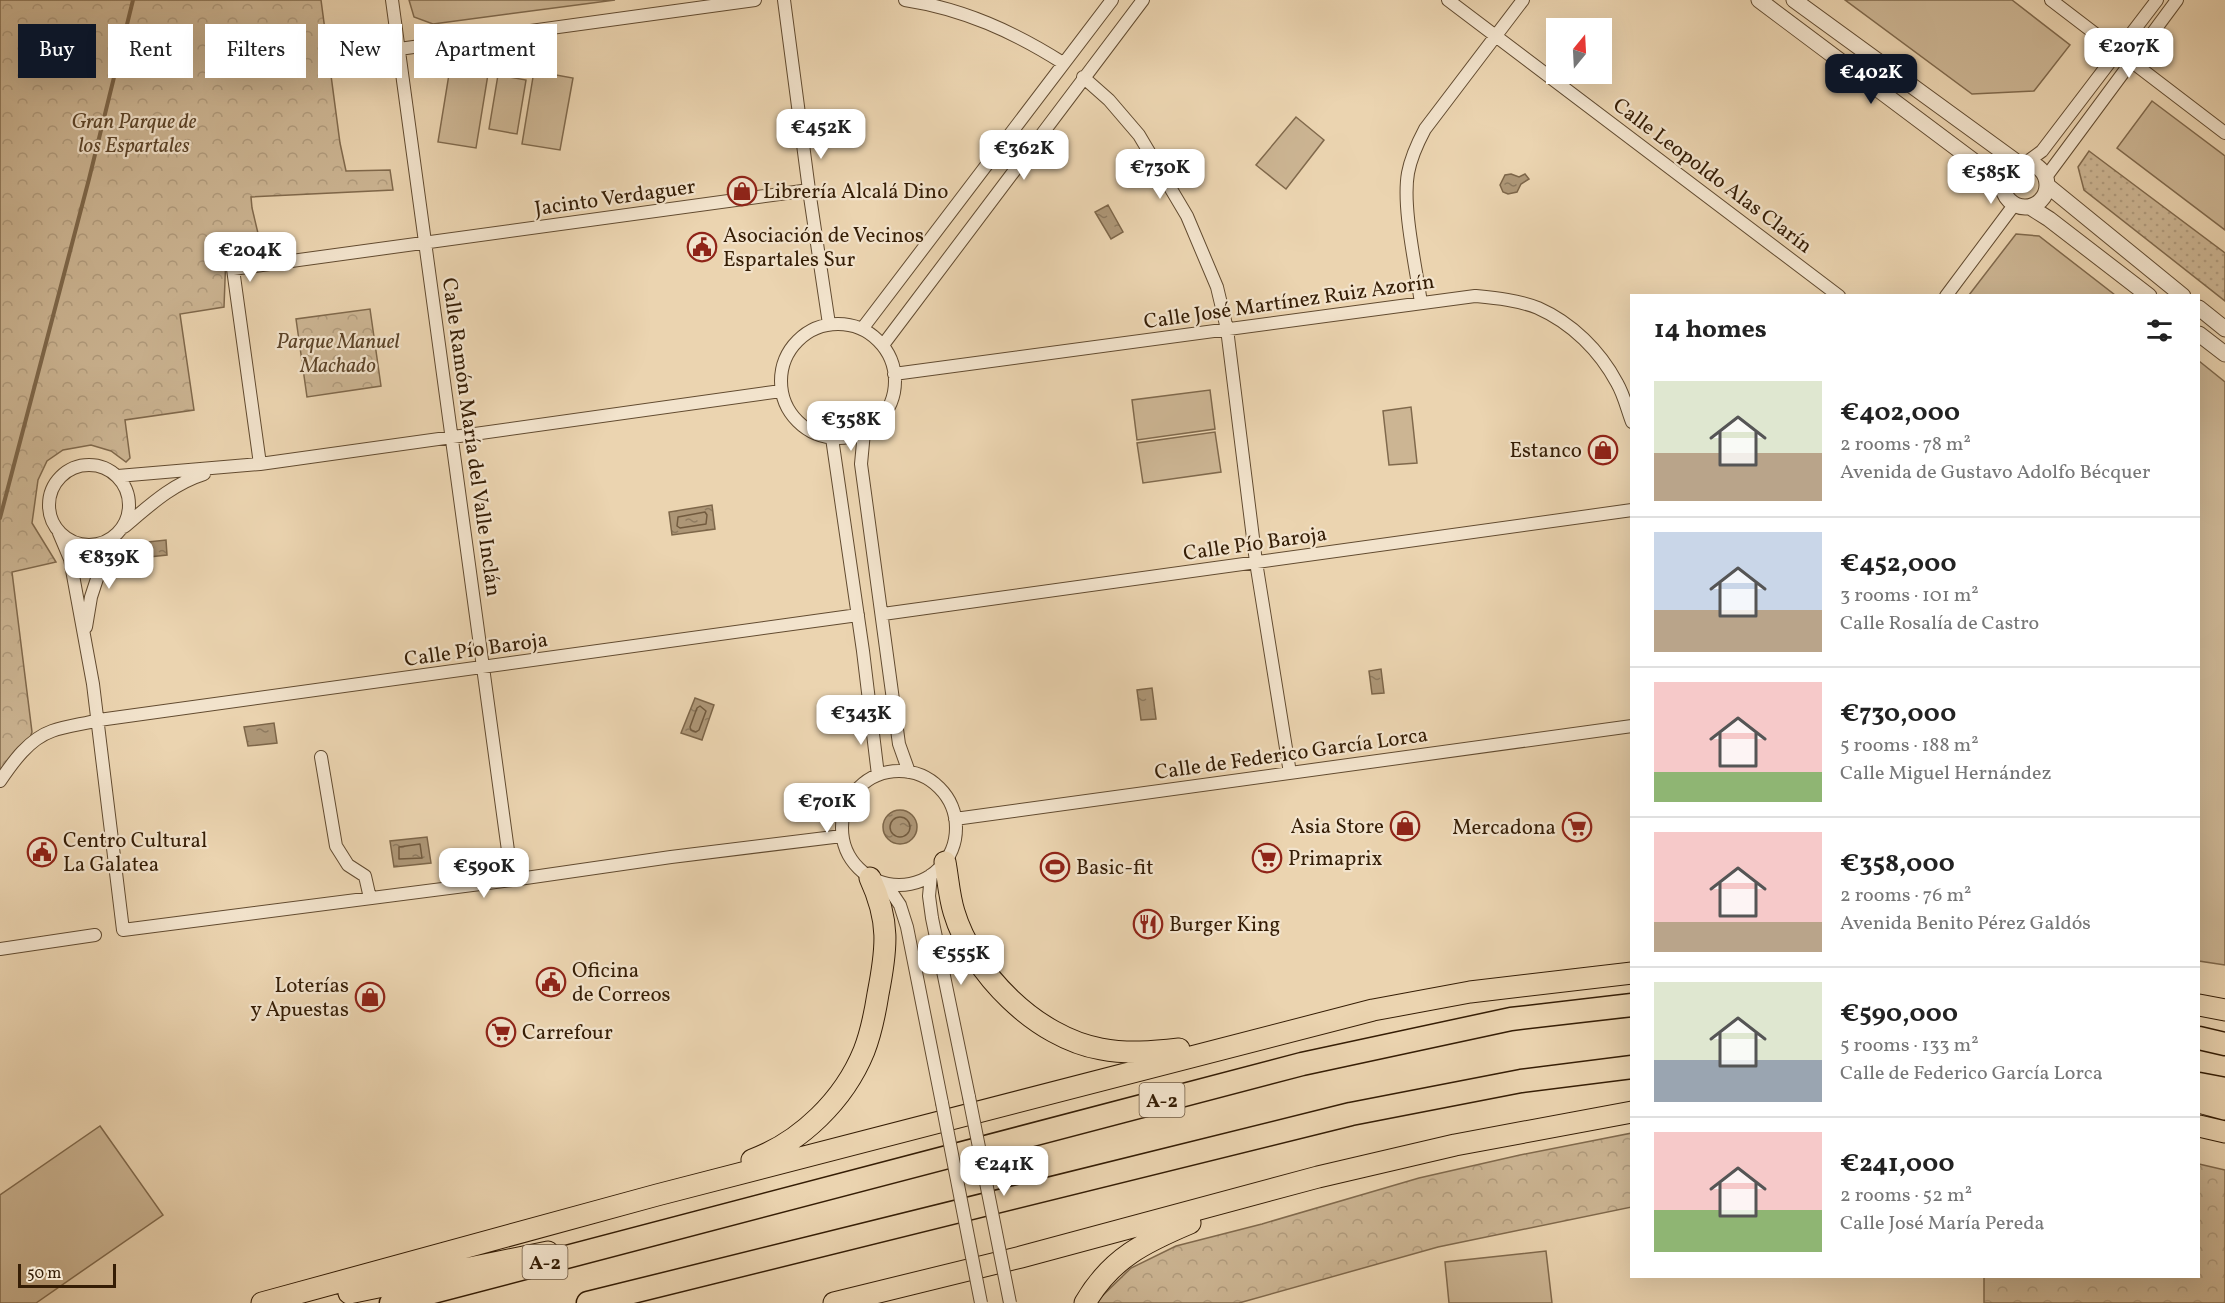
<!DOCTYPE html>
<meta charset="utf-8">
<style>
:root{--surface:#fff;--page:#f6f6f6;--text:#222;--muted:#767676;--line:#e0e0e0;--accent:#111827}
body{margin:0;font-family:Vollkorn,serif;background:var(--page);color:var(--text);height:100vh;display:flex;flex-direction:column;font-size:22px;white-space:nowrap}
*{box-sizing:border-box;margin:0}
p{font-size:20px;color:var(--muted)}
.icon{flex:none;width:33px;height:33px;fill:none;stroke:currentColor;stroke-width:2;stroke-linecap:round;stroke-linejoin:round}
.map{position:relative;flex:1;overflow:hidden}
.sheet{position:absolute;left:1630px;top:294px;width:570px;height:984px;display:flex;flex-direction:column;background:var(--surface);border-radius:0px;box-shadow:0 6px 24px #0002}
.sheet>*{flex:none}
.banner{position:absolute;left:18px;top:24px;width:570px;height:54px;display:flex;gap:12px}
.needle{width:39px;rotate:18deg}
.buttons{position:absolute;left:1546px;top:18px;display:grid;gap:12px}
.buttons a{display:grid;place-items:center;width:66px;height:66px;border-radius:0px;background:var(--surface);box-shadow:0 6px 24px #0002;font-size:30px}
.scale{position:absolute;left:18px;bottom:15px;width:98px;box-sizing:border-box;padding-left:6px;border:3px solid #351d05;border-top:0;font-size:16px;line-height:21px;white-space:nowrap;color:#351d05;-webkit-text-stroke:4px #f2e3cc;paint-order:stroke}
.price{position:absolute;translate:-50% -51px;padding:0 14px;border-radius:12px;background:#fff;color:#222;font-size:20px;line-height:39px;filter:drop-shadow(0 2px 3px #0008)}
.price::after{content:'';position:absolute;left:50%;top:36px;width:18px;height:14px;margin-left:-9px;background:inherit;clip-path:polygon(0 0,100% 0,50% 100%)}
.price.on{background:var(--accent);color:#fff}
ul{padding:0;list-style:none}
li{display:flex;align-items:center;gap:18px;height:150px;padding:0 24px}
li+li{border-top:2px solid var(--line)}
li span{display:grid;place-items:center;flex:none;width:168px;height:120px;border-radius:0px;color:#555}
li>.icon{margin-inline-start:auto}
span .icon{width:72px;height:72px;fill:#fffc;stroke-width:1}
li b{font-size:26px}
h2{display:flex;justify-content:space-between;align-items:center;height:72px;padding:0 24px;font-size:26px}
.tag{padding:0 21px;border-radius:0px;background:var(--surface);box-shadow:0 6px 24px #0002;font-size:21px;line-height:54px}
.tag.on{background:var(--accent);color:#fff}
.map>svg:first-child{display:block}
.grass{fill:#ccb593;stroke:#80694c;stroke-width:1.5}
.park{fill:url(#park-crowns);stroke:#80694c;stroke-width:1.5}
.garden{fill:url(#garden-dots);stroke:#80694c;stroke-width:1.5}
.water{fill:url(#water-ripples);stroke:#7d6649;stroke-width:1.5}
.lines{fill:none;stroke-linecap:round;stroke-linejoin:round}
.shore{stroke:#715a3e;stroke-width:1.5}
.stream{stroke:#7d6649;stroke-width:4}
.minor-casing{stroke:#624b30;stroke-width:14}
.tertiary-casing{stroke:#624b30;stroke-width:17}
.trunk-casing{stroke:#351d05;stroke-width:23}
.motorway-casing{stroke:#351d05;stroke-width:25}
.minor{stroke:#f2e3cc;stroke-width:12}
.tertiary{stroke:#f2e3cc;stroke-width:15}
.trunk{stroke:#ebd4b0;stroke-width:21}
.motorway{stroke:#ebd4b0;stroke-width:22}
.minor-bridge-casing{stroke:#624b30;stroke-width:14;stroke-linecap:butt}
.minor-bridge{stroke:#f2e3cc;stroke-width:12}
.labels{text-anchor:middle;stroke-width:4.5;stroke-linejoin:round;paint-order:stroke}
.shield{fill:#f2e3cc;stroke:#6e5841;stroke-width:1.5}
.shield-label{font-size:20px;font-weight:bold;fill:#351d05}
.park-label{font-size:21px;font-style:italic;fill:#5b4328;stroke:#f2e3cc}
.street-label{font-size:21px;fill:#351d05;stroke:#f2e3cc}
.poi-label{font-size:21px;fill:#351d05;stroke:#f2e3cc;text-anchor:start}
</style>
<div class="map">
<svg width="2225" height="1303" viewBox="0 0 2225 1303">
<defs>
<pattern id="park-crowns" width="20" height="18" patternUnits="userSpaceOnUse" patternTransform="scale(1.5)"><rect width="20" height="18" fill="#ccb593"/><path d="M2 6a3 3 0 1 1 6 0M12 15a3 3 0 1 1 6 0" fill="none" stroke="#b09b7d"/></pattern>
<pattern id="garden-dots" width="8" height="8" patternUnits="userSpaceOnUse" patternTransform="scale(1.5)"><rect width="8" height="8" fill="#ccb593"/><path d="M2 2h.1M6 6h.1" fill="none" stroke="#b09b7d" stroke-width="1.8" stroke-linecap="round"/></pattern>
<pattern id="water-ripples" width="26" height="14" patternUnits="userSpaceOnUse" patternTransform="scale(1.5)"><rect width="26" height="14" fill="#ad9676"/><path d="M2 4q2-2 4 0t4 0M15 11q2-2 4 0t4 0" fill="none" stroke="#8e7a5f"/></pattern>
</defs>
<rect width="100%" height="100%" fill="#ebd4b0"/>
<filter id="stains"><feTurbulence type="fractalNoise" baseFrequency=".00333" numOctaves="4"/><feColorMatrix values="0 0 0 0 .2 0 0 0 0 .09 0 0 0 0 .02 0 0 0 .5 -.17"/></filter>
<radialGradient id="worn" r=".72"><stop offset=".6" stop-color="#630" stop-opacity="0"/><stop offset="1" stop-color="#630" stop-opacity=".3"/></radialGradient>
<path class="grass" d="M 409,0 L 615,0 L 433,24 L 414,17 Z
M 1845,0 L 2012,0 L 2070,45 L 2034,91 L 1972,94 Z
M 451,62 L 489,68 L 476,148 L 438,142 Z
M 534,71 L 573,78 L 560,150 L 522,144 Z
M 498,75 L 526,80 L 517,134 L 489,129 Z
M 2152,101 L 2225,156 L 2225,230 L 2117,148 Z
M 1296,117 L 1324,140 L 1286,189 L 1256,165 Z
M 2016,234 L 2039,236 L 2115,295 L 1969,295 Z
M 2199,361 L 2225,382 L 2225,965 L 2199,961 Z
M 1210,390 L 1215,429 L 1137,440 L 1132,400 Z
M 1411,407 L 1417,463 L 1389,465 L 1383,411 Z
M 1215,432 L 1221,472 L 1143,483 L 1137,443 Z
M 100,1126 L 163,1215 L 36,1303 L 0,1303 L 0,1195 Z
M 1546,1251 L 1552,1303 L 1449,1303 L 1445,1262 Z"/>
<path class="park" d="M 0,0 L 321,0 L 340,143 L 346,171 L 390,170 L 393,190 L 251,197 L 252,208 L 262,250 L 226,254 L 224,307 L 180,314 L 194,410 L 125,420 L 130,458 L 126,462 L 111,451 L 91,445 L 63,450 L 47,461 L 38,480 L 32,523 L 56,562 L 12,572 L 32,732 L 29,741 L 0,772 Z
M 370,309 L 381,386 L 307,397 L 296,319 Z
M 1632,1133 L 1632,1207 L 1438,1247 L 1239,1303 L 1095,1303 L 1131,1268 L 1176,1246 L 1262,1224 L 1419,1178 L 1520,1155 Z
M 2199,1164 L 2225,1170 L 2225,1303 L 1984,1303 L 1984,1277 L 2199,1276 Z"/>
<path class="garden" d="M 2089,151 L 2225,253 L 2225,301 L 2084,190 L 2078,167 Z"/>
<path class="water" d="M 1511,174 L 1519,177 L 1525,174 L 1529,179 L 1521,184 L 1517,192 L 1508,194 L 1503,192 L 1500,185 L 1505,175 Z
M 1108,205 L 1123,232 L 1111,239 L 1095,212 Z
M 712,505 L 715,529 L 672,535 L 669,512 Z
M 166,540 L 167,555 L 140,558 L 139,543 Z
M 1381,669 L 1384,693 L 1372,694 L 1369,671 Z
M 1152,688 L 1156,719 L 1141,720 L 1137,690 Z
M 695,698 L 714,705 L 702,740 L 681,733 Z
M 274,723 L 277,743 L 248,746 L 244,727 Z
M883 827a17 17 0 1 1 34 0a17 17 0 1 1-34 0Z
M 427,837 L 431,863 L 394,867 L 390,841 Z"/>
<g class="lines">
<path class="shore" d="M 705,512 L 707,515 L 706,524 L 680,528 L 677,526 L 678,517 Z
M 700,706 L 706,711 L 699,730 L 696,732 L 691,730 L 690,727 L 697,708 Z
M890 827a10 10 0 1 1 20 0a10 10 0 1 1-20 0Z
M 420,844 L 422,858 L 399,859 L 399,847 Z"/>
<path class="stream" d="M 0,518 L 89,179 L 133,0"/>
<g class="minor-casing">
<path id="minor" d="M 392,0 L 512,880
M 784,0 L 809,190 L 829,324
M 905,0 C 964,9 1014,32 1063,63
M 1448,0 L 1839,296
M 2051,0 L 2225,133
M 399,49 L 755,0
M 1083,77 L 1109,100 L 1139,135 L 1187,216 L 1217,287 L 1227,329 L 1256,562 L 1290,773
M 2027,162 L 2042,151 L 2157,0
M 2046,177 L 2177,0
M 1946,296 L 2014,205
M 1421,303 C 1416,267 1402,207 1408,173 C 1411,157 1417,144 1425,129 L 1523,0
M781 381a57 57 0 1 1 114 0a57 57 0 1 1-114 0Z
M 862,329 L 1112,0
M 883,345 L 1143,0
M 894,374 L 1475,296 C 1496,298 1518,300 1538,308 C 1572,323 1600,351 1617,383 C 1624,395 1627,409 1632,422
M 864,432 L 861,464 L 899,744 L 909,772
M 832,438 L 863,651 L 878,775
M 260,464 L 233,269 L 809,190
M49 505a40 40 0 1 1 80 0a40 40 0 1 1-80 0Z
M 118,476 L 260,464 L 781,391
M 124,527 C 149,506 172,484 204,474
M 59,533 L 70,559 L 93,684 L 123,930 L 512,880 L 671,857 L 842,836
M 883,614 L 1632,510
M 86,627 L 91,597 L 110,539
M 321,757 L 336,846 L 348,865 L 365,876 L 370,898
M842 828a57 57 0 1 1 114 0a57 57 0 1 1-114 0Z
M 0,781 C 13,762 29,739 52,731 C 66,726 84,724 99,720 L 858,615
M 955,819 L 1632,726
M 931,875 L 929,896 L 932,918 L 969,1097
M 886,884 L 900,905 L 907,927 L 942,1103
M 0,949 L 95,935"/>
</g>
<g class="tertiary-casing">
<path id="tertiary" d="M 1759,0 L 1979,165 L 2002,185
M 1794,0 L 2018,163
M2003 185a22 22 0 1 1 44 0a22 22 0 1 1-44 0Z
M 2048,186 L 2183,296
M 2030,207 L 2049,219 L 2149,296
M 2199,308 L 2225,329
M 2199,334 L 2225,354"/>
</g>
<g class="trunk-casing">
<path id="trunk" d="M 945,862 C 948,878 949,896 954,912 C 972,973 1037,1038 1101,1049 C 1127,1054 1153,1052 1179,1049
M 2199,1005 L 2225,1010
M 2199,1102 L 2225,1109
M 2199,1126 L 2225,1132
M 752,1160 C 801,1142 844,1100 864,1051 C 871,1033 875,1013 878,994 C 887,948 890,921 870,878
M 349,1293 L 548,1252
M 262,1303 L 657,1195 L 1373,1010 L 1470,992 L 1632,973
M 834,1303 L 1021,1257 L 1318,1177 L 1455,1145 L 1632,1112
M 1085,1303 C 1111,1258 1145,1242 1190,1223"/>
</g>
<g class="motorway-casing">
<path id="motorway" d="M 2199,1038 L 2225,1044
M 2199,1084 L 2225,1089
M 391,1303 L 1302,1064 L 1511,1019 L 1632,1005
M 588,1303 L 1351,1114 L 1521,1081 L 1632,1067"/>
</g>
<use href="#minor" class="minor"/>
<use href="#tertiary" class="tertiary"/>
<use href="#trunk" class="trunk"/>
<use href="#motorway" class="motorway"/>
<g class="minor-bridge-casing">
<path id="minor-bridge" d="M 969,1097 L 1010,1303
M 942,1103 L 981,1303"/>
</g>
<use href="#minor-bridge" class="minor-bridge"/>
</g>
<defs>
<g id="shop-ring" transform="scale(1.5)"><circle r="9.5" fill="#f2e3cc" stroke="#8f2418" stroke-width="1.5"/><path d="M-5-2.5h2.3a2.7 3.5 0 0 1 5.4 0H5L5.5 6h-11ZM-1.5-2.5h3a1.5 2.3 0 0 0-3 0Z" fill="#8f2418"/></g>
<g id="civic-ring" transform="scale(1.5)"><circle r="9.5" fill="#f2e3cc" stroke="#8f2418" stroke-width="1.5"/><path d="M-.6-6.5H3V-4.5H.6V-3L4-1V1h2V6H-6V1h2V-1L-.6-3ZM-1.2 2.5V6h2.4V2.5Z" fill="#8f2418"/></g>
<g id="supermarket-ring" transform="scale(1.5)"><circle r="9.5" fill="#f2e3cc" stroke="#8f2418" stroke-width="1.5"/><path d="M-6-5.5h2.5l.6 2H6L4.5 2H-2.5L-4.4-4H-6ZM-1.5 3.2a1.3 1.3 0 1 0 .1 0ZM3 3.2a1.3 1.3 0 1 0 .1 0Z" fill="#8f2418"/></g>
<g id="stadium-ring" transform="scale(1.5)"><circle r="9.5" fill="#f2e3cc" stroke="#8f2418" stroke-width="1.5"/><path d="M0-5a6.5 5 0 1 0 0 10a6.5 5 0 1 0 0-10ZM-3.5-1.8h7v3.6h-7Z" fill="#8f2418"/></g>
<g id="restaurant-ring" transform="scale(1.5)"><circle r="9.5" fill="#f2e3cc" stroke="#8f2418" stroke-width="1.5"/><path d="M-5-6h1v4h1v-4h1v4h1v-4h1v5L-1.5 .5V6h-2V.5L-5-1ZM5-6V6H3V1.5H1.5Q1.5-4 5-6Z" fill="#8f2418"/></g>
</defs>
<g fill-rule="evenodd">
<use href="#shop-ring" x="742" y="191"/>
<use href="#civic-ring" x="702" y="247"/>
<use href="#shop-ring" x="1603" y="450"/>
<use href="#shop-ring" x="1405" y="826"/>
<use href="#supermarket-ring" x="1577" y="827"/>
<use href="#civic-ring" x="42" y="852"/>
<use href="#supermarket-ring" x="1267" y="858"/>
<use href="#stadium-ring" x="1055" y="867"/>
<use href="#restaurant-ring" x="1148" y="924"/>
<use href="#civic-ring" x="551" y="982"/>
<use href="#shop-ring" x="370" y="997"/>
<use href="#supermarket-ring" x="501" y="1032"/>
</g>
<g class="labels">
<g class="shield">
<rect x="1139.5" y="1083" width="45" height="34" rx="4.5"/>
<rect x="522.5" y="1245" width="45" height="34" rx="4.5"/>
</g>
<g class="shield-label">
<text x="1162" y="1107">A-2</text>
<text x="545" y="1269">A-2</text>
</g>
<g class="park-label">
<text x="134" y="128">Gran Parque de<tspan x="134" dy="24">los Espartales</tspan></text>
<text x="338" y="348">Parque Manuel<tspan x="338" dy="24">Machado</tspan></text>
</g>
<g class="street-label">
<text transform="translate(1713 175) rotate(37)" y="7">Calle Leopoldo Alas Clarín</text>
<text transform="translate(615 197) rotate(-8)" y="7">Jacinto Verdaguer</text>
<text transform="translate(1289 301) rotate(-8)" y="7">Calle José Martínez Ruiz Azorín</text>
<text transform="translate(472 437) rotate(82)" y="7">Calle Ramón María del Valle Inclán</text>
<text transform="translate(1255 543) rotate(-8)" y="7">Calle Pío Baroja</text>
<text transform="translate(476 649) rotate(-8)" y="7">Calle Pío Baroja</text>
<text transform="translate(1291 753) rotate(-8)" y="7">Calle de Federico García Lorca</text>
</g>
<g class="poi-label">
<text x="763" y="198">Librería Alcalá Dino</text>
<text x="723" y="242">Asociación de Vecinos<tspan x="723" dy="24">Espartales Sur</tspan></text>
<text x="1582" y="457" text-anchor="end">Estanco</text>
<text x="1384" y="833" text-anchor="end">Asia Store</text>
<text x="1556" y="834" text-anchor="end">Mercadona</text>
<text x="63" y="847">Centro Cultural<tspan x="63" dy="24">La Galatea</tspan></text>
<text x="1288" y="865">Primaprix</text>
<text x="1076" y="874">Basic-fit</text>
<text x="1169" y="931">Burger King</text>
<text x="572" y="977">Oficina<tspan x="572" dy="24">de Correos</tspan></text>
<text x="349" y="992" text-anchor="end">Loterías<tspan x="349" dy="24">y Apuestas</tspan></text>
<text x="522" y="1039">Carrefour</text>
</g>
</g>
<rect width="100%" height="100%" filter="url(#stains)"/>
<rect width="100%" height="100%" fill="url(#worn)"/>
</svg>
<div class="buttons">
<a><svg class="needle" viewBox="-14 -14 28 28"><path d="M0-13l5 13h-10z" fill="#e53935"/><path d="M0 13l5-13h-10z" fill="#767676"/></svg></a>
</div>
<div class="scale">50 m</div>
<b class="price" style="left:2129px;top:79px">€207K</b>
<b class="price on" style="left:1871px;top:105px">€402K</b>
<b class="price" style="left:821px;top:160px">€452K</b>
<b class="price" style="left:1024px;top:181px">€362K</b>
<b class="price" style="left:1160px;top:200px">€730K</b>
<b class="price" style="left:1991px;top:205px">€585K</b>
<b class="price" style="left:250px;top:283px">€204K</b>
<b class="price" style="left:851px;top:452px">€358K</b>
<b class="price" style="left:109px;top:590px">€839K</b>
<b class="price" style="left:861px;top:746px">€343K</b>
<b class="price" style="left:827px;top:834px">€701K</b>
<b class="price" style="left:484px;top:899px">€590K</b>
<b class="price" style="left:961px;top:986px">€555K</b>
<b class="price" style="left:1004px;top:1197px">€241K</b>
<div class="banner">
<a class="tag on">Buy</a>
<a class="tag">Rent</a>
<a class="tag">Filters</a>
<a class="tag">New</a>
<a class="tag">Apartment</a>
</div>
<section class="sheet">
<h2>14 homes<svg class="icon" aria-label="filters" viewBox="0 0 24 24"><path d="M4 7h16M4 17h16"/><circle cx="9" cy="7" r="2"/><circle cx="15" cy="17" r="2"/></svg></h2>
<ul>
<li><span style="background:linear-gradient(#dfe7d0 60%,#b9a48a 0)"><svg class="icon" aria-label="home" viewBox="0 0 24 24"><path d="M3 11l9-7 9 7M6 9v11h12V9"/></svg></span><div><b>€402,000</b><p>2 rooms · 78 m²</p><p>Avenida de Gustavo Adolfo Bécquer</p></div></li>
<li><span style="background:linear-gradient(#c9d6e8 65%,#b9a48a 0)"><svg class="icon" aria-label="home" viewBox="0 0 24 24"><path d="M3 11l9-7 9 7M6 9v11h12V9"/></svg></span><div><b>€452,000</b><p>3 rooms · 101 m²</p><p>Calle Rosalía de Castro</p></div></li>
<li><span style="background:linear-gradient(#f6c9c9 75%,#8fb573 0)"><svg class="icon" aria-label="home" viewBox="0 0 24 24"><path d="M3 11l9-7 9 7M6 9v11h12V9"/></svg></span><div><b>€730,000</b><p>5 rooms · 188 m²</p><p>Calle Miguel Hernández</p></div></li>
<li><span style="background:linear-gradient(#f6c9c9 75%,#b9a48a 0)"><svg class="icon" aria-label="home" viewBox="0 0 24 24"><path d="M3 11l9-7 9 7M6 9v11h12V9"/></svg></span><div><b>€358,000</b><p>2 rooms · 76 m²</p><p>Avenida Benito Pérez Galdós</p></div></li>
<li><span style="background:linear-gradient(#dfe7d0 65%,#9aa5b1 0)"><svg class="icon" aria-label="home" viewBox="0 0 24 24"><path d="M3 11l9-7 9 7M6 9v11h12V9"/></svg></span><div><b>€590,000</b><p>5 rooms · 133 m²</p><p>Calle de Federico García Lorca</p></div></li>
<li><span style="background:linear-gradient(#f6c9c9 65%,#8fb573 0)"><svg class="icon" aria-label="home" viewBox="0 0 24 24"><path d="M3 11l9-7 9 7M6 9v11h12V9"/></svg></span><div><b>€241,000</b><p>2 rooms · 52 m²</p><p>Calle José María Pereda</p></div></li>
</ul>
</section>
</div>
